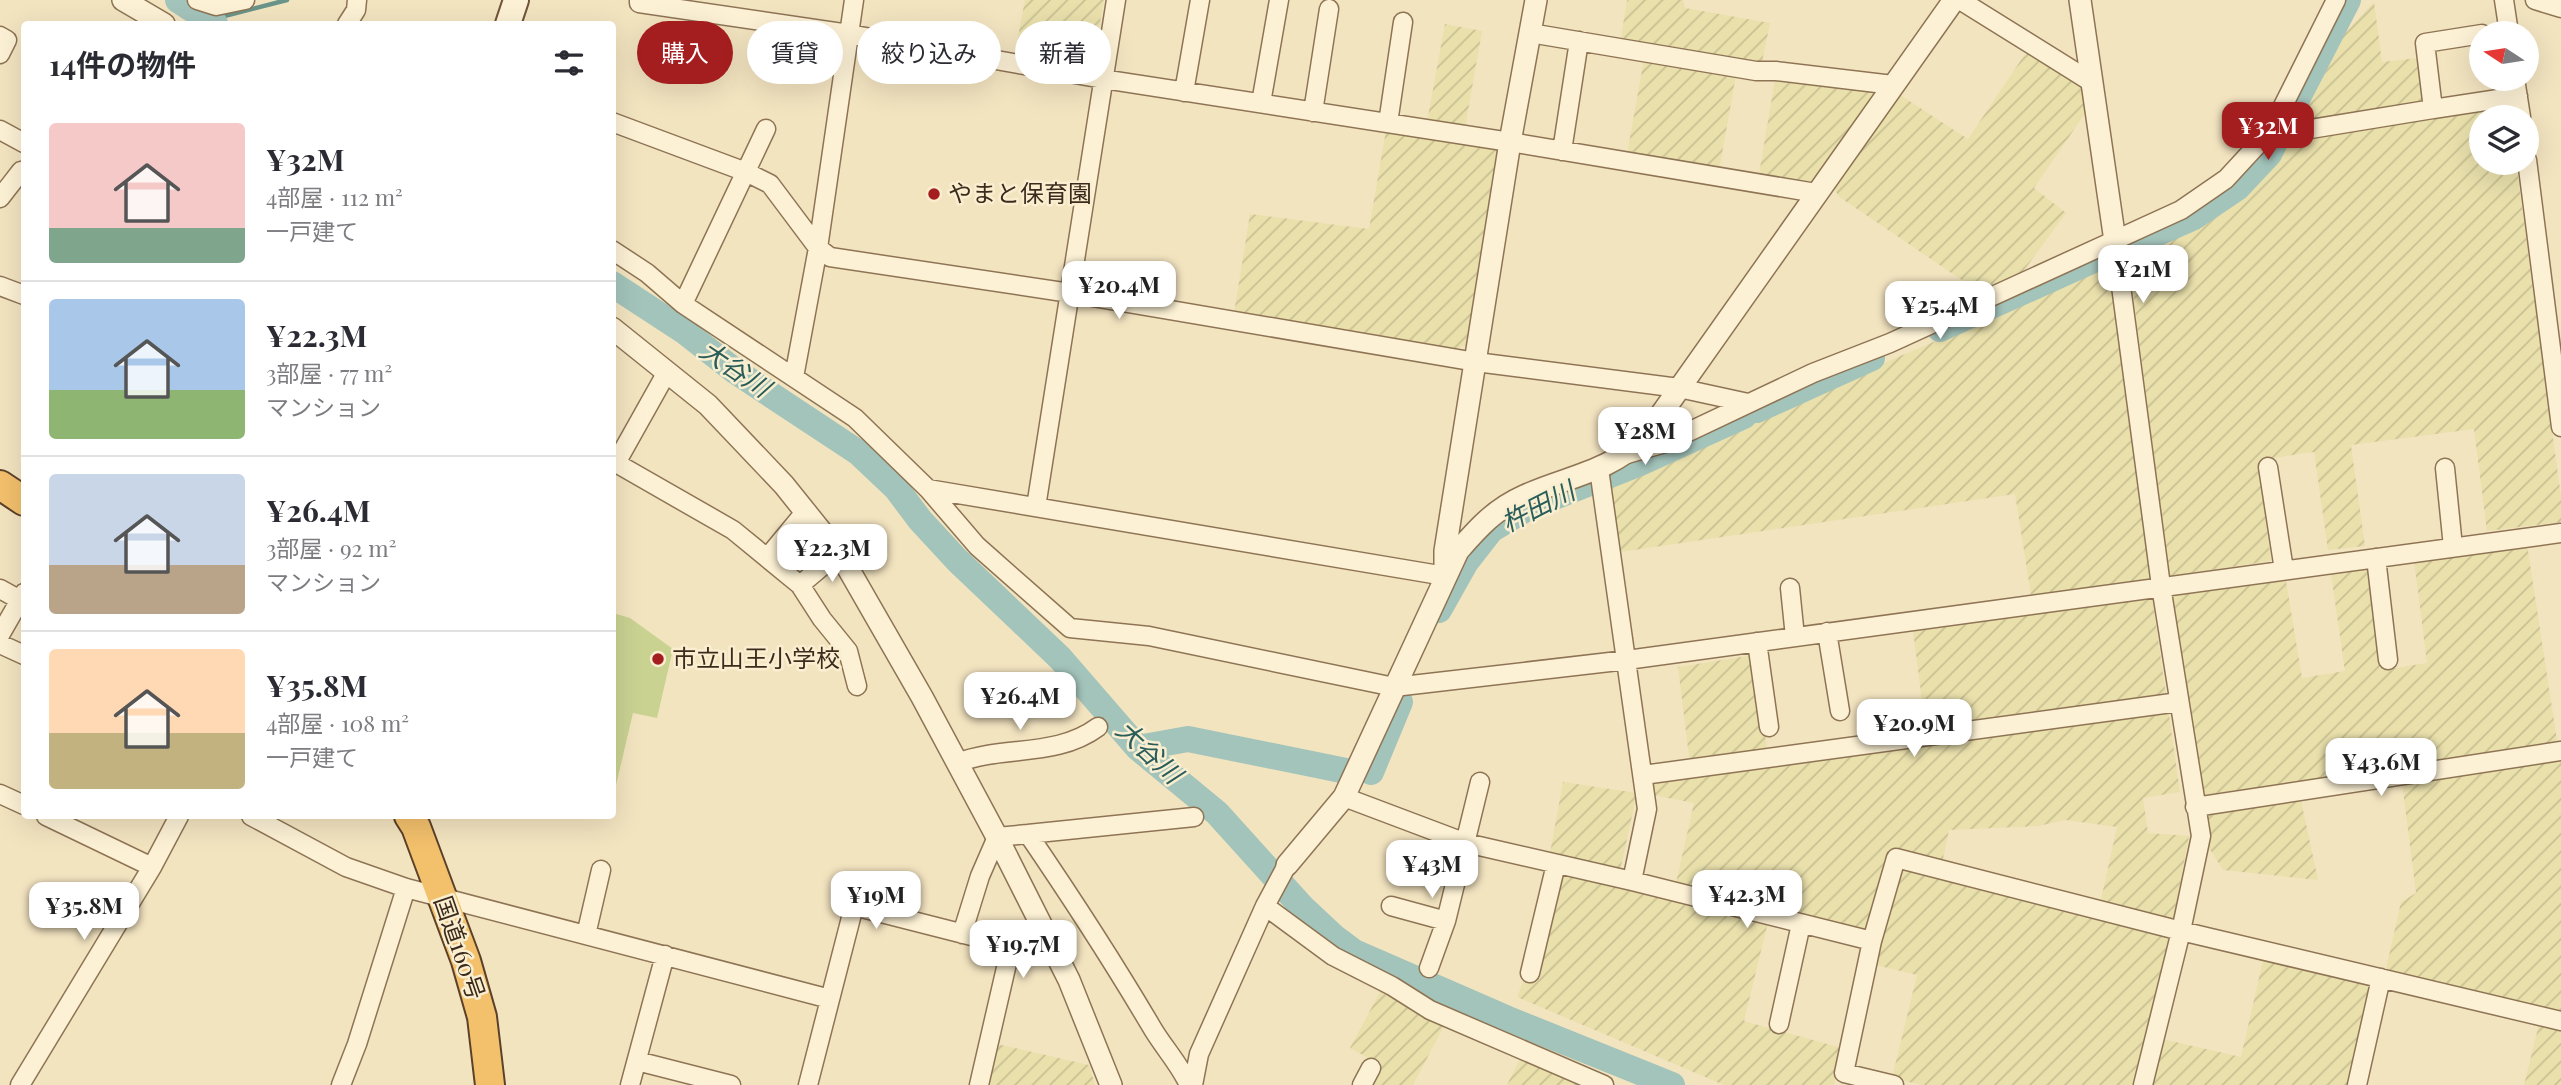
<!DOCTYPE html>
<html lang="ja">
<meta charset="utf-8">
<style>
:root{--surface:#fff;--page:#f7f7f7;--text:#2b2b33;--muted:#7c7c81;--line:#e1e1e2;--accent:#a41e1f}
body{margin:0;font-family:"Playfair Display","Noto Sans JP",serif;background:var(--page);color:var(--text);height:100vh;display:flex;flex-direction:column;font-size:26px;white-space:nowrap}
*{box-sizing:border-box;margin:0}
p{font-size:23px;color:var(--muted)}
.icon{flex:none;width:38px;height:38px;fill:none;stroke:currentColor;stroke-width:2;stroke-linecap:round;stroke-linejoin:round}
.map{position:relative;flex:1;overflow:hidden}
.details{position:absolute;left:21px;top:21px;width:595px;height:798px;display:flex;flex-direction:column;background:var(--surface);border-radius:7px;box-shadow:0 7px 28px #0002}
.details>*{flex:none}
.top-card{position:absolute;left:637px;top:21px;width:665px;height:63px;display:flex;gap:14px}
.needle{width:46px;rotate:282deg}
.controls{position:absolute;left:2469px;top:21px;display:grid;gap:14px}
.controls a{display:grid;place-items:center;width:70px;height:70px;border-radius:50%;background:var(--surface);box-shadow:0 7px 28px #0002;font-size:35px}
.price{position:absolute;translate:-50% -60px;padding:0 16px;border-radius:14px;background:#fff;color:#222;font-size:23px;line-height:46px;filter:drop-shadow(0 2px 4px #0008)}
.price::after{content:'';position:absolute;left:50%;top:42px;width:21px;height:16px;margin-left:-10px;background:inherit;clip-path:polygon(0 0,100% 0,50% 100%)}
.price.active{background:var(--accent);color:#fff}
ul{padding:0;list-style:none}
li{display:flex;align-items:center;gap:21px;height:175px;padding:0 28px}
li+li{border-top:2px solid var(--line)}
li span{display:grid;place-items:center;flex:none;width:196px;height:140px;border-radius:7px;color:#555}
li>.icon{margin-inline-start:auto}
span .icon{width:84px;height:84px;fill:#fffc;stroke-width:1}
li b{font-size:30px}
h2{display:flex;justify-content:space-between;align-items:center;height:84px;padding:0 28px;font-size:30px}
.tag{padding:0 24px;border-radius:32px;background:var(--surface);box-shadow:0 7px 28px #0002;font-size:24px;line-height:63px}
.tag.active{background:var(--accent);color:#fff}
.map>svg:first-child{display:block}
.farmland{fill:url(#farmland-furrows)}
.pitch{fill:#cad292}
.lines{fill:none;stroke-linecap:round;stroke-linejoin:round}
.stream{stroke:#699489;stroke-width:4.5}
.river{stroke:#a3c4bb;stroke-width:26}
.minor-casing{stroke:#8e7455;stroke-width:21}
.tertiary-casing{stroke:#8e7455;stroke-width:24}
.secondary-casing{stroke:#705439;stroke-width:28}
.trunk-casing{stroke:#5b412a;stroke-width:32}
.minor{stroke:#fcf1d4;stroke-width:18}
.tertiary{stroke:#fcf1d4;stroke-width:21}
.secondary{stroke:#fcf1d4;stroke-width:24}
.trunk{stroke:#f3c06c;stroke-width:28}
.poi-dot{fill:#a41e1f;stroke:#f9eed0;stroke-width:2.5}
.labels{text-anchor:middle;stroke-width:5;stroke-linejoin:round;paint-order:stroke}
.poi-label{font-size:24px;fill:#3c2b1c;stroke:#f9eed0;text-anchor:start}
.street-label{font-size:24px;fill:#3c2b1c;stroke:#f9eed0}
.water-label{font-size:26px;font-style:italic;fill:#295d5a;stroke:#f9eed0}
</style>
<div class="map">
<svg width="2561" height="1085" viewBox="0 0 2561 1085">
<defs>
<pattern id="farmland-furrows" width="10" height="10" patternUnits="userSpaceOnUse" patternTransform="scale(1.75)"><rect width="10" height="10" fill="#e9e0ac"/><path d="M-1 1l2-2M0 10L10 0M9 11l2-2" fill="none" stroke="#c9c093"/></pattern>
</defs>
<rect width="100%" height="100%" fill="#f3e4c0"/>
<path class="farmland" d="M 1025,0 L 1104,0 L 1091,72 L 1014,58 Z
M 1627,0 L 1683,0 L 1685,8 L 1770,23 L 1761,67 L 1620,44 Z
M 2374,2 L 2382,62 L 2417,58 L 2429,115 L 2508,108 L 2510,117 L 2482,117 L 2482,163 L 2516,163 L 2561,497 L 2561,522 L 2487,531 L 2474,429 L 2351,445 L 2365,546 L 2328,550 L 2314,452 L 2259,460 L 2271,561 L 2169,576 L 2128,254 L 2188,229 L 2251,185 L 2286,139 L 2309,88 L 2344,34 Z
M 1445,24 L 1482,31 L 1465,128 L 1427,122 Z
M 2031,50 L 2084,90 L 2086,112 L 2034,188 L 2066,213 L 2022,273 L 1978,291 L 1838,196 L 1835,189 L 1839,180 L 1900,95 L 1968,139 L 2023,57 Z
M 1644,59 L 1736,75 L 1719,171 L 1627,154 Z
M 1776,74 L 1868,88 L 1877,92 L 1819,177 L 1811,184 L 1762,179 L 1759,174 Z
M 1386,130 L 1494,146 L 1501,156 L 1472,336 L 1467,345 L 1459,348 L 1440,349 L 1234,313 L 1250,214 L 1369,229 Z
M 2102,266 L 2111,267 L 2152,579 L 2031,595 L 2015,494 L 1620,552 L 1609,487 L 1796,400 L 1957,332 Z
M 2527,544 L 2558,747 L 2201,795 L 2171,595 L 2286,581 L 2302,678 L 2345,671 L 2331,574 L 2367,566 L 2382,670 L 2427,663 L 2414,560 Z
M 2152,597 L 2180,792 L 2143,798 L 2148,833 L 2189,836 L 2173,921 L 2100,904 L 2117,827 L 2066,820 L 2038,826 L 1949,830 L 1942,864 L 1889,853 L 1869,932 L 1676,883 L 1694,803 L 1653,795 L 1650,779 L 1691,773 L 1678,667 L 1754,655 L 1768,756 L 1926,732 L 1913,631 Z
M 2561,759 L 2561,1012 L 2386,969 L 2401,902 L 2416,893 L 2402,783 Z
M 1563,782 L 1637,793 L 1620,871 L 1550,853 Z
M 2300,796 L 2318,880 L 2223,870 L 2208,846 L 2202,812 Z
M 1899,867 L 2173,933 L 2137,1085 L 1922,1085 L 1892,1078 L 1917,975 L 1876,965 Z
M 1563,871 L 1768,922 L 1744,1021 L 1842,1048 L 1834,1085 L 1724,1085 L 1517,997 L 1525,977 L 1538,980 Z
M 2264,956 L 2376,981 L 2352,1085 L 2151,1085 L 2162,1039 L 2241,1057 Z
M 1381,990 L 1445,1024 L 1413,1085 L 1370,1085 L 1381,1065 L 1350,1048 Z
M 2540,1020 L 2561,1025 L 2561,1085 L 2524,1085 Z
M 997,1044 L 1089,1065 L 1095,1085 L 987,1085 Z
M 1521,1057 L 1582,1083 L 1581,1085 L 1507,1085 Z"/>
<path class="pitch" d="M 613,613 L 630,618 L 673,649 L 657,718 L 633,713 L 613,798 Z"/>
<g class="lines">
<path class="stream" d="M 209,20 L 287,0"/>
<path class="river" d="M 178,0 L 215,24
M 2124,248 L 2194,217 L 2237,188 L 2269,154 L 2348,0
M 612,284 L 684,331 L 735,371 L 859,453 L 896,488 L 920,520 L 957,560 L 1060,658 L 1138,748 L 1217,813 L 1302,907 L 1334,937 L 1354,952 L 1508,1019 L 1672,1085
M 1940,329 L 2107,254
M 1757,410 L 1872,358
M 1439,610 L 1466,562 L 1491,530 L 1529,507 L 1638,464 L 1744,416
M 1138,748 L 1188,739 L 1346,771
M 1371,772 L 1400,702"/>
<g class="minor-casing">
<path id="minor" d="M 197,0 L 216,6 L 245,0
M 639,0 L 639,3 L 849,34 L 1103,79 L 1510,142 L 1816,193
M 1960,0 L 2093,83
M 2504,0 L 2509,33
M 2535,0 L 2561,8
M 347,24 L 356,10 L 357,0
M 1530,33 L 1756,71 L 1776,71 L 1893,85
M 2482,34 L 2425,43 L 2433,109 L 2518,96
M 0,36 L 7,40 L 0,54
M 2515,79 L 2521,117
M 1184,92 L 1200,0
M 1261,103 L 1279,0
M 1313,112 L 1329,9
M 612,122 L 746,172 L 770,184 L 818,248 L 830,257 L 1070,293 L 1476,362 L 1679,388 L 1748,403
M 1388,123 L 1403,22
M 0,130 L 24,143
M 2286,133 L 2433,109
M 1562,151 L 1579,41
M 2527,160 L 2561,427
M 0,198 L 21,171
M 2115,241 L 2161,586 L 2201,836 L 2181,931 L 2143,1085
M 612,250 L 647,273 L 683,304 L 855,418 L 928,489 L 977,546 L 1070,628 L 1149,636 L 1394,687 L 1627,660 L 2561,533
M 0,286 L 24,295
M 683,304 L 766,129
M 667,372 L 616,463 L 733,530 L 800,585 L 822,619 L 848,651 L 857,686
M 794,377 L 818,248 L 854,0
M 1627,454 L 1665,443 L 1813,373 L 1890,343 L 2181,210 L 2226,179 L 2262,140 L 2283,106 L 2336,0
M 2268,467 L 2284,570
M 2445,468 L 2453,547
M 1599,469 L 1647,809 L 1632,881
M 928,489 L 1445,576
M 1036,507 L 1116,0
M 767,558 L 805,512
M 2376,558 L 2388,660
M 800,585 L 838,553
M 1790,588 L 1795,637
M 0,589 L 20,600
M 1827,632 L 1840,711
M 0,635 L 24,593
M 1757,642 L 1769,727
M 0,644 L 24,655
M 957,763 C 1004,745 1056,758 1098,727
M 1643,775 L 2179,702
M 0,794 L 24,805
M 1344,797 L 1466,843 L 1632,881 L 1872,941
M 2195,807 L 2561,751
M 46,816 L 152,867
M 251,816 L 346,867 L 406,888 L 830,999
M 1028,834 L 1194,817
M 1265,906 L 1333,956 L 1392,986 L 1430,1010 L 1604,1085
M 1391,906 L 1446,921
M 962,934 L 980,876 L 997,837 L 1028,834 C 1071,897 1112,960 1151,1026 C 1163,1047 1179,1063 1189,1085
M 586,935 L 601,870
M 1429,968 L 1446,921 L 1480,782
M 1530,973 L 1556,864
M 1779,1024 L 1801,924
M 637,1061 L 731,1085
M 20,1085 L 152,867 L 179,816
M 341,1085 L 357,1044 L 406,888
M 630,1085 L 665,955
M 808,1085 L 854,906 L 1011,946 L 979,1085
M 1193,1085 L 1199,1054 L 1265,906 L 1287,865
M 1362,1085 L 1371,1068
M 1894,1085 L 1844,1073 L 1872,941 L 1896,858 L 2181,931 L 2561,1021
M 2357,1085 L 2381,978"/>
</g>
<g class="tertiary-casing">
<path id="tertiary" d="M 123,0 L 164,24
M 2080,0 L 2115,241
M 612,328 L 708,405 L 784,485 L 841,556 L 922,697 L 997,837 L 1069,980 L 1111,1085
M 1445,570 L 1445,551 L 1510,142 L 1536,0
M 1287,865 L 1344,797 L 1458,551 C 1478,528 1495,509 1524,496 C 1568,476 1608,473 1645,437 L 1954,0"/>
</g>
<g class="secondary-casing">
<path id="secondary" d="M 508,24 L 516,0"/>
</g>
<g class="trunk-casing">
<path id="trunk" d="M 0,485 L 24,501
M 409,816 L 416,827 L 466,961 L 482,1017 L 490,1085"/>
</g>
<use href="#minor" class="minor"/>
<use href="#tertiary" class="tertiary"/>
<use href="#secondary" class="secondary"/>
<use href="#trunk" class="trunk"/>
</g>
<g class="poi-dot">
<circle cx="934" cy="194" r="7"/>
<circle cx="658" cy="659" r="7"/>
</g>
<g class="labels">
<g class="poi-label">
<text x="948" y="202">やまと保育園</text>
<text x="672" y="667">市立山王小学校</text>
</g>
<g class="street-label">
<text transform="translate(459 948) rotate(71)" y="8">国道160号</text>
</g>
<g class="water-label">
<text transform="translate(735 369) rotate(34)" y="9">大谷川</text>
<text transform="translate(1538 507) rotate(-27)" y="9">杵田川</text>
<text transform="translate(1149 752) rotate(43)" y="9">大谷川</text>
</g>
</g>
</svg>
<div class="controls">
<a><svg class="needle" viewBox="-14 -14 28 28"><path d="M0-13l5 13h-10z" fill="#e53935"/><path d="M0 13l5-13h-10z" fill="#7c7c81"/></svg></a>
<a><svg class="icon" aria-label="layers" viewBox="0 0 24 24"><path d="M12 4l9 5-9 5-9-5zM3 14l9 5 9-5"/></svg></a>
</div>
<b class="price active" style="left:2268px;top:162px">¥32M</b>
<b class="price" style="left:2143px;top:305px">¥21M</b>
<b class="price" style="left:1119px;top:321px">¥20.4M</b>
<b class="price" style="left:1940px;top:341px">¥25.4M</b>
<b class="price" style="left:1645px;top:467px">¥28M</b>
<b class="price" style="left:832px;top:584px">¥22.3M</b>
<b class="price" style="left:1020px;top:732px">¥26.4M</b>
<b class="price" style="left:1914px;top:759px">¥20.9M</b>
<b class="price" style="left:2381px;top:798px">¥43.6M</b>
<b class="price" style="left:1432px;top:900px">¥43M</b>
<b class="price" style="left:1747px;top:930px">¥42.3M</b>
<b class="price" style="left:876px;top:931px">¥19M</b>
<b class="price" style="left:84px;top:942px">¥35.8M</b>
<b class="price" style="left:1023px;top:980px">¥19.7M</b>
<div class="top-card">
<a class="tag active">購入</a>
<a class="tag">賃貸</a>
<a class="tag">絞り込み</a>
<a class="tag">新着</a>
</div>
<section class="details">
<h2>14件の物件<svg class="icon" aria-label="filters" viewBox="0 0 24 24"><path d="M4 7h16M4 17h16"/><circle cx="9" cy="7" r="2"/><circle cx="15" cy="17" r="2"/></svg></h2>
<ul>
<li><span style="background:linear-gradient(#f6c9c9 75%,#7fa58c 0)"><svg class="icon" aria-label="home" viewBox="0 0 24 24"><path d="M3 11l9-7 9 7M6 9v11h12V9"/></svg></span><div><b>¥32M</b><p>4部屋 · 112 m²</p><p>一戸建て</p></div></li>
<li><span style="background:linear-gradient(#a9c7e8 65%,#8fb573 0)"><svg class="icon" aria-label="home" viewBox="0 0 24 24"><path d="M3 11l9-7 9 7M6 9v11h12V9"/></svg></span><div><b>¥22.3M</b><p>3部屋 · 77 m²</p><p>マンション</p></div></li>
<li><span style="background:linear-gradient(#c9d6e8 65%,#b9a48a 0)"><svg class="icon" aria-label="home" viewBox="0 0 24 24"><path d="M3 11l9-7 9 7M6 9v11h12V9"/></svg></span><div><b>¥26.4M</b><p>3部屋 · 92 m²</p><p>マンション</p></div></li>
<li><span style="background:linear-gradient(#ffd9b3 60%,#c2b280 0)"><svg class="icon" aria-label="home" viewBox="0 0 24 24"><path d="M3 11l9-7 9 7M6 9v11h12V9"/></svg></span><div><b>¥35.8M</b><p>4部屋 · 108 m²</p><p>一戸建て</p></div></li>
</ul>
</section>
</div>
